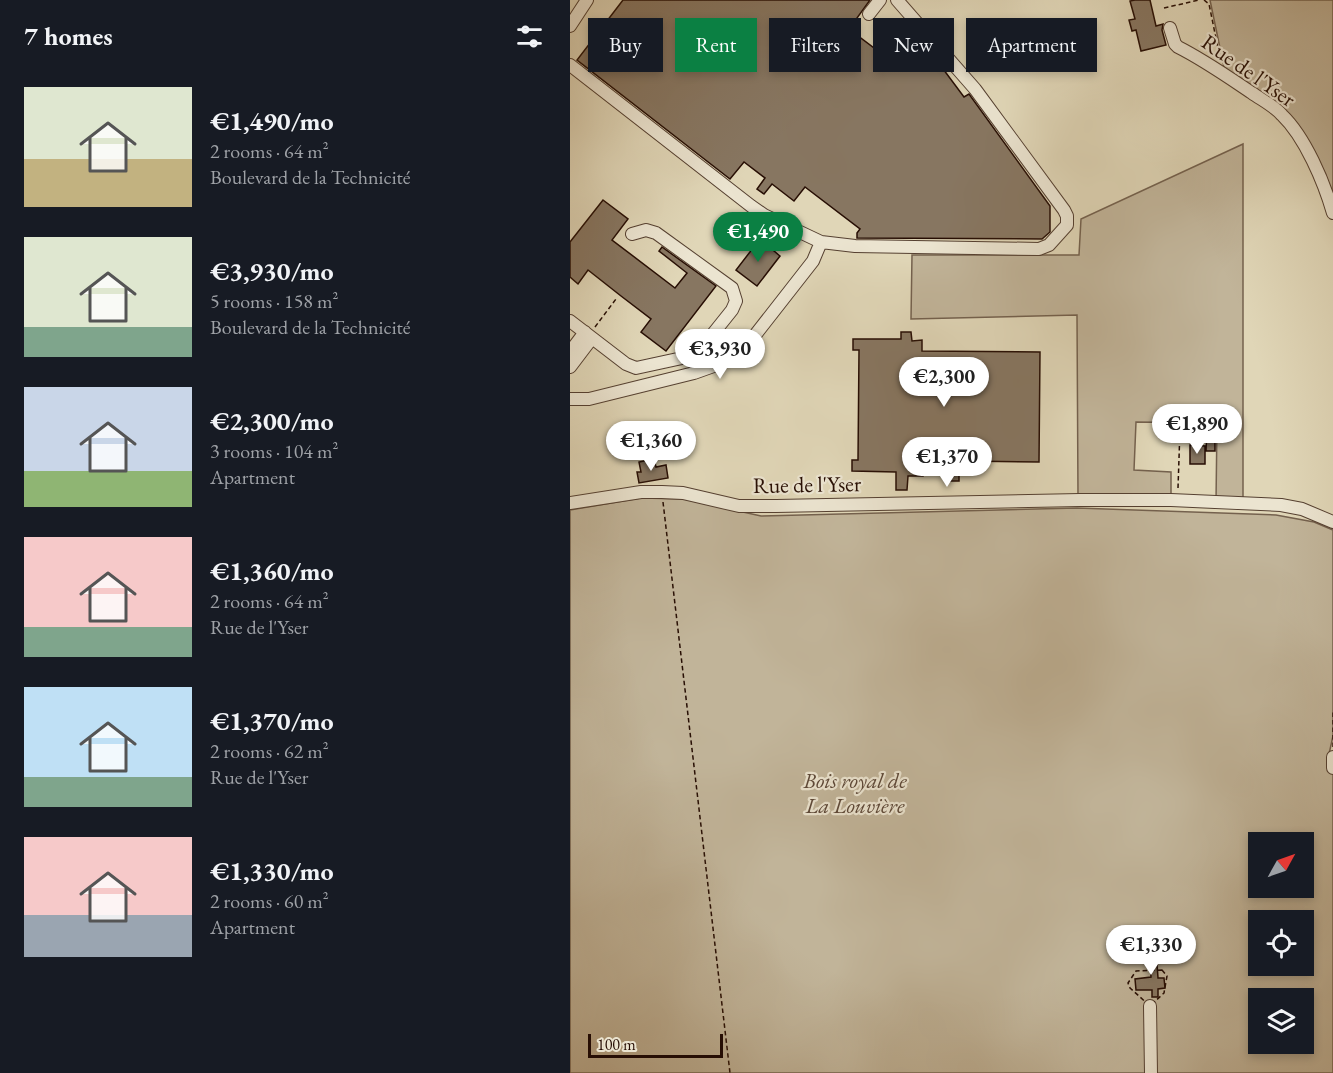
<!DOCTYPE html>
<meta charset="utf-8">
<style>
:root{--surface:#171b24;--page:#242831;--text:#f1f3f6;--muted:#9ea1a6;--accent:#0b8043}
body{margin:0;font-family:"EB Garamond",serif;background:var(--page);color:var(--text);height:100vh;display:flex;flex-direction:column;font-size:22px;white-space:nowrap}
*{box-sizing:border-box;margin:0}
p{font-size:20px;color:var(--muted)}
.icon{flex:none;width:33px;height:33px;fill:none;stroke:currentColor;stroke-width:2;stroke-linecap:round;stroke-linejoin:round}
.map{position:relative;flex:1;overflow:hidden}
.sheet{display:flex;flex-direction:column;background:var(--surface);width:570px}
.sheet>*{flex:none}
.hud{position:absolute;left:18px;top:18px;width:570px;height:54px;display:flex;gap:12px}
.needle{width:39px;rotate:50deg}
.buttons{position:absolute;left:678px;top:832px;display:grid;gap:12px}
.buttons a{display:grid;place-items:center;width:66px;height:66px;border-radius:0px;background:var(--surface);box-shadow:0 3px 9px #0003;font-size:30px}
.scale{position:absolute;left:18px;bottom:15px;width:135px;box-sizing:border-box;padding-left:6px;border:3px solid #270e04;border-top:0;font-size:16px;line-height:21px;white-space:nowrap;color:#270e04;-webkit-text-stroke:4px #ebe4d0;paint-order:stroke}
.price{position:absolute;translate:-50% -51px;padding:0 14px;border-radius:21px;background:#fff;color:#222;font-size:20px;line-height:39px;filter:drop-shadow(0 2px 3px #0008)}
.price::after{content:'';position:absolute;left:50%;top:36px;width:18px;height:14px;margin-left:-9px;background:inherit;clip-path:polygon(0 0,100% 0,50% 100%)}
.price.on{background:var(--accent);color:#fff}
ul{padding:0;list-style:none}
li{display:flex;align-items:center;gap:18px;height:150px;padding:0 24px}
li span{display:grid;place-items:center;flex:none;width:168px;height:120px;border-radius:0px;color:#555}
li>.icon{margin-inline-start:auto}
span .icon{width:72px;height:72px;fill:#fffc;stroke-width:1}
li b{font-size:26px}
h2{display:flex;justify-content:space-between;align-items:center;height:72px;padding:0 24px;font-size:26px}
.tag{padding:0 21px;border-radius:0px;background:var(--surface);box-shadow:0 3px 9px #0003;font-size:21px;line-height:54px}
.tag.on{background:var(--accent);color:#fff}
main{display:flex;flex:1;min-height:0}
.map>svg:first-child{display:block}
.green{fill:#c1b499;stroke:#74614e;stroke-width:1.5;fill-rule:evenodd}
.building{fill:#877661;stroke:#270e04;stroke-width:1.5}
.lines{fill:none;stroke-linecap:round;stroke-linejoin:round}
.minor-casing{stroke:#554031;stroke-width:14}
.path{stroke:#270e04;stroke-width:1.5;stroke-dasharray:4.5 3;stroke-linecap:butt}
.minor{stroke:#ebe4d0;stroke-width:12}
.labels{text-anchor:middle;stroke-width:4.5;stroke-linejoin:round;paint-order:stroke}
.street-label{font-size:22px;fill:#270e04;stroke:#ebe4d0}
.park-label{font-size:22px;font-style:italic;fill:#5d4838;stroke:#ebe4d0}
</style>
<main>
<section class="sheet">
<h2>7 homes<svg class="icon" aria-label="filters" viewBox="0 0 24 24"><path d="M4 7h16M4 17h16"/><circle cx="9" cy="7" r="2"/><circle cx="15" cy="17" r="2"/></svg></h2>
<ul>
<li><span style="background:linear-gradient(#dfe7d0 60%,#c2b280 0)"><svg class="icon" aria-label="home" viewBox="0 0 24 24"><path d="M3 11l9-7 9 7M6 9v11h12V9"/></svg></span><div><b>€1,490/mo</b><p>2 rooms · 64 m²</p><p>Boulevard de la Technicité</p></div></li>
<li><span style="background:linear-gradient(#dfe7d0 75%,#7fa58c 0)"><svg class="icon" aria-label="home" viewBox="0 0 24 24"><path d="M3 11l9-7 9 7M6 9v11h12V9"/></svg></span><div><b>€3,930/mo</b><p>5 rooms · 158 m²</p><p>Boulevard de la Technicité</p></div></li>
<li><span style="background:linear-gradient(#c9d6e8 70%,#8fb573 0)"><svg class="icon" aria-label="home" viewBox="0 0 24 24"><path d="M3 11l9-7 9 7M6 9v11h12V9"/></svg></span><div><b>€2,300/mo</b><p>3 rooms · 104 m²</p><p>Apartment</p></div></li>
<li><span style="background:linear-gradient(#f6c9c9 75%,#7fa58c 0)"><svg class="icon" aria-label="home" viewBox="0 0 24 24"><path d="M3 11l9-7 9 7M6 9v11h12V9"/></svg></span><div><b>€1,360/mo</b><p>2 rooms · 64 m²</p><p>Rue de l'Yser</p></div></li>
<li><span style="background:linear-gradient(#bfe0f5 75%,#7fa58c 0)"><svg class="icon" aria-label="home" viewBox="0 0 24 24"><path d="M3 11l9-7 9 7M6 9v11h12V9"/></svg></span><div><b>€1,370/mo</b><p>2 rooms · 62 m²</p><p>Rue de l'Yser</p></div></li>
<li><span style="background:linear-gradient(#f6c9c9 65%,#9aa5b1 0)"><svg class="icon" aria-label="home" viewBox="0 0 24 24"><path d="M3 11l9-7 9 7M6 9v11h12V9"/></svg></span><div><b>€1,330/mo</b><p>2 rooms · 60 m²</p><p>Apartment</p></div></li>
</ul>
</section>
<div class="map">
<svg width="763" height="1073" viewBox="0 0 763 1073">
<rect width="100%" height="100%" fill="#e0d6b7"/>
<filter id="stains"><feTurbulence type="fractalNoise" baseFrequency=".00333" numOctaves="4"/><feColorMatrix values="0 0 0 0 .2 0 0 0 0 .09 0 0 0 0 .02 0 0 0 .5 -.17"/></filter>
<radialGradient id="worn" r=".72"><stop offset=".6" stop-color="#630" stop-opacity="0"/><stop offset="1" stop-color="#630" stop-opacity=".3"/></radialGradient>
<path class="green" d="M 640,0 L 763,0 L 763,204 L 731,133 L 655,72 Z
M 673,144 L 673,503 L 646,502 L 647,423 L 566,422 L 564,470 L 601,472 L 601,500 L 508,496 L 507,315 L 341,319 L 342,255 L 509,255 L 511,219 Z
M 71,498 L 114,499 L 191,516 L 507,508 L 706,515 L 744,522 L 763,530 L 763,736 L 759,754 L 763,770 L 763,1073 L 0,1073 L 0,510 ZM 688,843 L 734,843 L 734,888 L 688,888 ZM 688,921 L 734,921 L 734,966 L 688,966 ZM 688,999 L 734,999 L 734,1044 L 688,1044 Z"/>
<path class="building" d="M 53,0 L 300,0 L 279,29 L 328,66 L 350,38 L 394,97 L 399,94 L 480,206 L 480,232 L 472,239 L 287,238 L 287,233 L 290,229 L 235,187 L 224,201 L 202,184 L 194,194 L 187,189 L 195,178 L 174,162 L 160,179 L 7,60 Z
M 565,0 L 580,0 L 586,26 L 593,24 L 592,30 L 596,45 L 571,51 L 566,30 L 562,31 L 559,20 L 565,19 L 560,1 Z
M 33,200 L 58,219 L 42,240 L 105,288 L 117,273 L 89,251 L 92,247 L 146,286 L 96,351 L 71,332 L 81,319 L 51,296 L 18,270 L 8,284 L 0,277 L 0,242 Z
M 190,239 L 210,256 L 187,286 L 166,270 Z
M 331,332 L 341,332 L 342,341 L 352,340 L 352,351 L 470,352 L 469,462 L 394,461 L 395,473 L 389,473 L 389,481 L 376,481 L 376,473 L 353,472 L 353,476 L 338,476 L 337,490 L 326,490 L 326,472 L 282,471 L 282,460 L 288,460 L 289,350 L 283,350 L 283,339 L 331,339 Z
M 637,429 L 645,429 L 645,451 L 636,451 Z
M 620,445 L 635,446 L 635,464 L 620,464 Z
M 84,459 L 86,467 L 96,465 L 98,478 L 69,483 L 67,472 L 71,472 L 69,462 Z
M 586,950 L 588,978 L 594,978 L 595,988 L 588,989 L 588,997 L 582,997 L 582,990 L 566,990 L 565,979 L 581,977 L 580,958 L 572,958 L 572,951 Z"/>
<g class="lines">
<g class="minor-casing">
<path id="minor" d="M 299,14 L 310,0
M 0,26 L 17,0
M 600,28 L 605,44 L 608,47 C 634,60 658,77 682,93 C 692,100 704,106 712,115 C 735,137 754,182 763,213
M 0,65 L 181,206 L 194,215 L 251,242 L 285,246 L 469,249 L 479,245 L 497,225 L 497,216 L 494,210 L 405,89 L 327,0
M 0,321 L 56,364 L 66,368 L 126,355 L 162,310 L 166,301 L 162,288 L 86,233 L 76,230 L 62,234
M 0,352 L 15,332
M 0,367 L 22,338
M 0,399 L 19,399 L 124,373 L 152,363 L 175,348 L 243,261 L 251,242
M 0,503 L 71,492 L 92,492 L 113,493 L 169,506 L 206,506 L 510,500 L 601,500 L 711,505 L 732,509 L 763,522
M 763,757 L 763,768
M 580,1006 L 581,1073"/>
</g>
<path class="path" d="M 634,0 L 639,4 L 650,58
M 594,8 L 629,0
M 25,327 L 46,299
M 608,488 L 610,429
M 93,502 L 160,1073
M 763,747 L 763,711
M 592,970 L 597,976 L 594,993 L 580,1006 L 560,988 L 558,983 L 566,971 Z"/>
<use href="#minor" class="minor"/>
</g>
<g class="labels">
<g class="street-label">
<text transform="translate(679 70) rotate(35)" y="8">Rue de l'Yser</text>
<text transform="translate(237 484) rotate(-1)" y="8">Rue de l'Yser</text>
</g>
<g class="park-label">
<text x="285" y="788">Bois royal de<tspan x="285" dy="25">La Louvière</tspan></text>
</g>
</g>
<rect width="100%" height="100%" filter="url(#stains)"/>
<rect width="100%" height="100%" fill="url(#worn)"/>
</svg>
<div class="buttons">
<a><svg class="needle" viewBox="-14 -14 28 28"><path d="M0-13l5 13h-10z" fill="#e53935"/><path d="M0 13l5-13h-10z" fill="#9ea1a6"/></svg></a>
<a><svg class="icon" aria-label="locate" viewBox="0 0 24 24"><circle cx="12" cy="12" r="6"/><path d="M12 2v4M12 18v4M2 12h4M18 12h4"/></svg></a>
<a><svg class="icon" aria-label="layers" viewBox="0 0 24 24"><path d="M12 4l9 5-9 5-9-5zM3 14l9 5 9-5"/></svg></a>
</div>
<div class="scale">100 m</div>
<b class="price on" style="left:188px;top:263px">€1,490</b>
<b class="price" style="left:150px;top:380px">€3,930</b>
<b class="price" style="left:374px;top:408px">€2,300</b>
<b class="price" style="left:627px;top:455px">€1,890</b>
<b class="price" style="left:81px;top:472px">€1,360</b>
<b class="price" style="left:377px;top:488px">€1,370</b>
<b class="price" style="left:581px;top:976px">€1,330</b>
<div class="hud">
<a class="tag">Buy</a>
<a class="tag on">Rent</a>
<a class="tag">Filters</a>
<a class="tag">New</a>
<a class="tag">Apartment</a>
</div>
</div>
</main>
